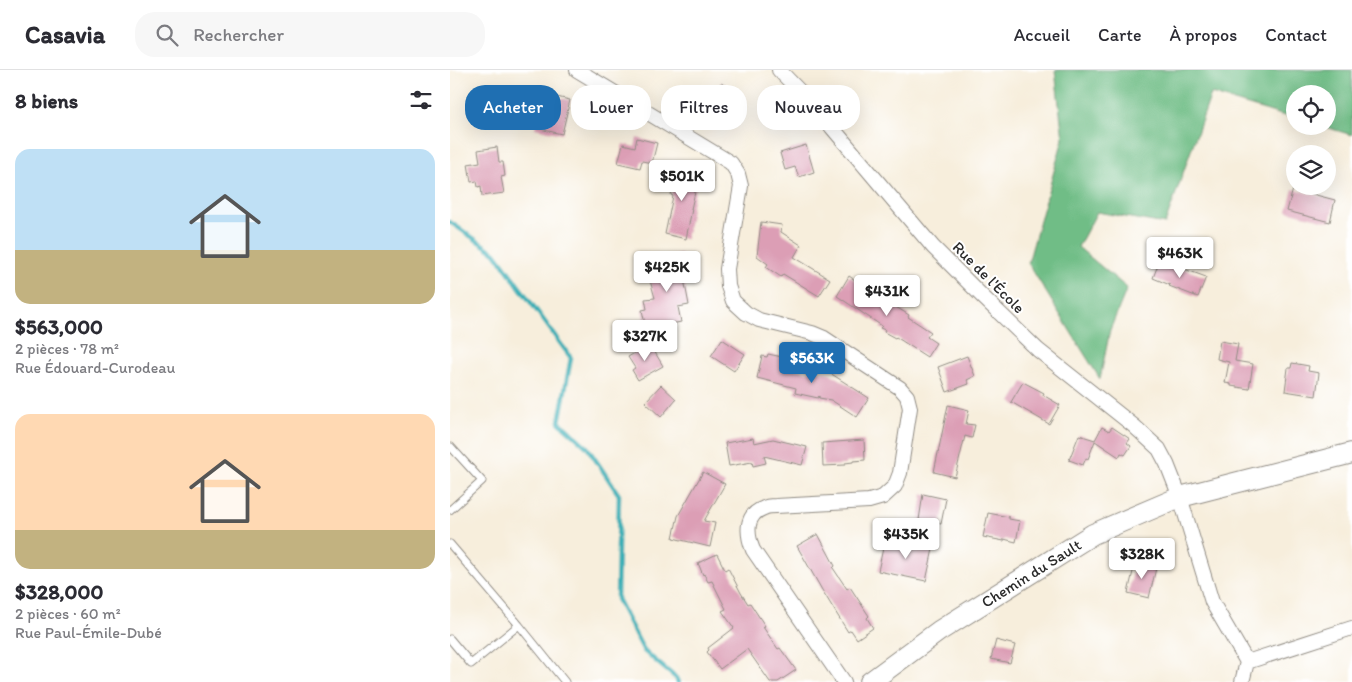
<!DOCTYPE html>
<html lang="fr">
<meta charset="utf-8">
<style>
:root{--surface:#fff;--page:#f7f7f7;--text:#2b2b33;--muted:#7c7c81;--line:#e1e1e2;--accent:#1f6fb2}
body{margin:0;font-family:Itim,sans-serif;background:var(--page);color:var(--text);height:100vh;display:flex;flex-direction:column;font-size:19px;white-space:nowrap}
*{box-sizing:border-box;margin:0}
p{font-size:16px;color:var(--muted)}
.icon{flex:none;width:28px;height:28px;fill:none;stroke:currentColor;stroke-width:2;stroke-linecap:round;stroke-linejoin:round}
.map{position:relative;flex:1;overflow:hidden}
.side{display:flex;flex-direction:column;background:var(--surface);width:450px}
.side>*{flex:none}
.top-card{position:absolute;left:15px;top:15px;width:475px;height:45px;display:flex;gap:10px}
.fabs{position:absolute;left:836px;top:15px;display:grid;gap:10px}
.fabs a{display:grid;place-items:center;width:50px;height:50px;border-radius:50%;background:var(--surface);box-shadow:0 5px 20px #0002;font-size:25px}
.price{position:absolute;translate:-50% -42px;padding:0 11px;border-radius:5px;background:#fff;color:#222;font-size:16px;line-height:32px;filter:drop-shadow(0 1px 2px #0008)}
.price::after{content:'';position:absolute;left:50%;top:30px;width:15px;height:11px;margin-left:-8px;background:inherit;clip-path:polygon(0 0,100% 0,50% 100%)}
.price.active{background:var(--accent);color:#fff}
ul{padding:0;list-style:none}
li{display:grid;align-content:center;gap:10px;height:265px;padding:0 15px}
li span{display:grid;place-items:center;height:155px;border-radius:15px;color:#555}
li>.icon{margin-inline-start:auto}
span .icon{width:90px;height:90px;fill:#fffc;stroke-width:1}
li b{font-size:21px}
h2{display:flex;justify-content:space-between;align-items:center;height:60px;padding:0 15px;font-size:21px}
.pill{padding:0 18px;border-radius:20px;background:var(--surface);box-shadow:0 5px 20px #0002;font-size:18px;line-height:45px}
.pill.active{background:var(--accent);color:#fff}
header{display:flex;align-items:center;gap:30px;box-sizing:border-box;height:70px;padding:0 25px;background:var(--surface);border-bottom:1px solid var(--line)}
header strong{font-size:24px}
nav{display:flex;gap:28px;margin-inline-start:auto;font-size:18px}
.search{width:350px;height:45px;background:var(--page);display:flex;align-items:center;gap:12px;box-sizing:border-box;padding:0 18px;border-radius:20px;color:var(--muted);font-size:19px}
main{display:flex;flex:1;min-height:0}
.map>svg:first-child{display:block}
.forest{fill:#6fbd86;stroke:#4d7458}
.lines{fill:none;stroke-linecap:round;stroke-linejoin:round}
.stream{stroke:#3eafb6;stroke-width:4.5}
.building{fill:#dc9eb5}
.lane-casing{stroke:#918c84;stroke-width:9}
.street-casing{stroke:#918c84;stroke-width:16}
.secondary-casing{stroke:#918c84;stroke-width:22}
.lane{stroke:#fff;stroke-width:7}
.street{stroke:#fff;stroke-width:14}
.secondary{stroke:#fff;stroke-width:20}
.labels{text-anchor:middle;stroke-width:4;stroke-linejoin:round;paint-order:stroke}
.street-label{font-size:16px;fill:#2b2b2b;stroke:#fff}
</style>
<header>
<strong>Casavia</strong>
<div class="search"><svg class="icon" aria-label="search" viewBox="0 0 24 24"><circle cx="10" cy="10" r="6"/><path d="M15 15l6 6"/></svg>Rechercher</div>
<nav><a>Accueil</a><a>Carte</a><a>À propos</a><a>Contact</a></nav>
</header>
<main>
<section class="side">
<h2>8 biens<svg class="icon" aria-label="filters" viewBox="0 0 24 24"><path d="M4 7h16M4 17h16"/><circle cx="9" cy="7" r="2"/><circle cx="15" cy="17" r="2"/></svg></h2>
<ul>
<li><span style="background:linear-gradient(#bfe0f5 65%,#c2b280 0)"><svg class="icon" aria-label="home" viewBox="0 0 24 24"><path d="M3 11l9-7 9 7M6 9v11h12V9"/></svg></span><div><b>$563,000</b><p>2 pièces · 78 m²</p><p>Rue Édouard-Curodeau</p></div></li>
<li><span style="background:linear-gradient(#ffd9b3 75%,#c2b280 0)"><svg class="icon" aria-label="home" viewBox="0 0 24 24"><path d="M3 11l9-7 9 7M6 9v11h12V9"/></svg></span><div><b>$328,000</b><p>2 pièces · 60 m²</p><p>Rue Paul-Émile-Dubé</p></div></li>
</ul>
</section>
<div class="map">
<svg width="902" height="612" viewBox="0 0 902 612">
<rect width="100%" height="100%" fill="#fff"/>
<filter id="ink" filterUnits="userSpaceOnUse"><feTurbulence type="fractalNoise" baseFrequency=".02" numOctaves="2"/><feDisplacementMap in="SourceGraphic" scale="10" xChannelSelector="R" yChannelSelector="G"/><feConvolveMatrix kernelMatrix="1 2 1 2 8 2 1 2 1" color-interpolation-filters="sRGB"/></filter>
<filter id="wash" filterUnits="userSpaceOnUse"><feTurbulence type="fractalNoise" baseFrequency=".0096" numOctaves="4" result="noise"/><feDisplacementMap in="SourceGraphic" scale="20" xChannelSelector="R" yChannelSelector="G"/><feGaussianBlur stdDeviation="1.12" result="paint"/><feColorMatrix in="noise" values="0 0 0 0 0 0 0 0 0 0 0 0 0 0 0 0 0 1.4 0 .05"/><feComposite in="paint" operator="in"/></filter>
<g filter="url(#wash)">
<rect width="100%" height="100%" fill="#f7eedc"/>
<path class="forest" d="M 605,0 L 902,0 L 902,65 L 872,56 L 878,56 L 878,24 L 845,24 L 845,49 L 761,24 L 715,154 L 647,142 L 628,177 L 677,218 L 660,260 L 650,309 L 578,193 L 613,69 Z"/>
<g class="lines">
<path class="stream" d="M 0,152 L 45,183 L 121,288 L 109,352 L 137,377 L 169,425 L 167,529 L 194,581 L 226,608 L 228,612"/>
</g>
<g id="blocks">
<path class="building" d="M 271,13 L 295,27 L 283,48 L 255,31 L 262,19 L 267,21 Z
M 93,24 L 120,30 L 112,64 L 85,58 Z
M 187,68 L 207,73 L 202,93 L 192,91 L 190,98 L 168,93 L 173,74 L 185,77 Z
M 356,75 L 364,102 L 349,107 L 345,97 L 335,100 L 330,83 Z
M 47,77 L 49,92 L 53,92 L 55,106 L 51,107 L 54,123 L 32,126 L 31,116 L 28,117 L 27,111 L 21,112 L 18,94 L 30,92 L 28,80 Z
M 228,96 L 250,101 L 241,139 L 242,139 L 236,169 L 215,164 L 223,126 L 221,125 Z
M 843,119 L 885,130 L 880,152 L 837,141 Z
M 311,152 L 332,155 L 331,162 L 351,175 L 344,187 L 380,209 L 369,226 L 333,204 L 331,207 L 316,197 L 318,194 L 307,186 Z
M 232,184 L 236,209 L 234,209 L 239,235 L 228,237 L 231,252 L 196,259 L 192,240 L 197,239 L 195,229 L 205,228 L 199,207 L 211,190 L 213,190 L 212,187 Z
M 709,192 L 725,198 L 726,196 L 756,207 L 748,227 L 719,216 L 720,215 L 703,208 Z
M 399,206 L 411,214 L 410,216 L 435,233 L 436,231 L 459,245 L 458,247 L 481,262 L 477,267 L 486,273 L 477,287 L 446,267 L 445,268 L 434,262 L 435,260 L 430,258 L 432,256 L 387,226 Z
M 272,269 L 295,284 L 284,301 L 261,286 Z
M 770,271 L 788,274 L 785,291 L 803,294 L 799,319 L 781,316 L 781,314 L 775,313 L 779,292 L 767,289 Z
M 200,274 L 213,296 L 188,310 L 182,300 L 185,298 L 178,287 Z
M 318,284 L 337,288 L 335,297 L 359,302 L 360,299 L 380,303 L 419,328 L 407,347 L 381,330 L 369,328 L 369,326 L 368,328 L 345,323 L 346,318 L 307,308 L 312,286 L 317,287 Z
M 517,286 L 525,306 L 517,310 L 519,314 L 497,322 L 488,297 Z
M 842,293 L 859,296 L 858,301 L 869,303 L 866,326 L 835,321 L 838,298 L 841,298 Z
M 573,312 L 594,323 L 593,325 L 610,335 L 599,354 L 561,332 Z
M 211,315 L 226,329 L 211,347 L 195,332 Z
M 498,335 L 519,340 L 516,354 L 525,355 L 522,368 L 515,366 L 505,407 L 484,402 Z
M 652,357 L 659,361 L 662,357 L 680,369 L 677,373 L 681,376 L 675,385 L 671,383 L 669,387 L 645,371 L 638,389 L 636,388 L 633,395 L 619,390 L 629,365 L 645,370 Z
M 303,368 L 304,373 L 323,369 L 357,377 L 352,395 L 314,386 L 316,393 L 303,396 L 302,392 L 279,396 L 275,373 Z
M 414,370 L 415,390 L 403,391 L 403,392 L 395,393 L 395,395 L 373,396 L 372,373 Z
M 253,402 L 275,414 L 254,451 L 265,453 L 260,477 L 223,468 L 228,446 Z
M 473,424 L 496,429 L 491,454 L 469,450 Z
M 538,443 L 559,447 L 559,449 L 570,451 L 566,472 L 554,469 L 554,471 L 533,467 Z
M 368,464 L 385,496 L 383,498 L 397,519 L 400,517 L 419,546 L 417,548 L 423,558 L 407,569 L 401,560 L 398,562 L 388,546 L 372,520 L 347,476 Z
M 435,469 L 483,479 L 476,511 L 428,501 Z
M 267,484 L 275,500 L 278,498 L 291,523 L 298,534 L 300,533 L 315,556 L 313,557 L 328,579 L 330,578 L 346,600 L 328,612 L 320,612 L 297,579 L 270,599 L 257,582 L 259,580 L 258,578 L 284,558 L 272,541 L 276,539 L 262,511 L 258,512 L 254,504 L 253,505 L 248,493 Z
M 685,493 L 706,498 L 699,528 L 678,523 Z
M 546,570 L 565,575 L 560,593 L 541,589 Z"/>
</g>
</g>
<g filter="url(#ink)">
<use href="#blocks" fill-opacity="0" stroke="#918c84" stroke-width="1"/>
<g class="lines">
<g class="lane-casing">
<path id="lane" d="M 0,378 L 1,377 L 32,411 L 0,440
M 0,474 L 69,555 L 21,594 L 0,569
M 69,555 L 115,612"/>
</g>
<g class="street-casing">
<path id="street" d="M 127,0 L 281,93 L 288,104 L 291,116 L 277,199 L 278,216 L 283,231 L 296,243 L 309,250 L 362,263 L 374,268 L 450,318 L 457,326 L 460,338 L 450,403 L 445,416 L 433,427 L 419,431 L 326,436 C 322,436 317,436 314,438 C 294,445 297,465 303,480 L 394,612
M 329,0 L 363,35 L 483,177 L 534,228 L 588,280 L 684,356 L 709,379 L 717,394 L 730,427 L 762,532 L 797,592 L 792,612
M 797,592 L 902,558"/>
</g>
<g class="secondary-casing">
<path id="secondary" d="M 420,612 L 489,561 L 643,464 L 730,427 L 902,383"/>
</g>
<use href="#lane" class="lane"/>
<use href="#street" class="street"/>
<use href="#secondary" class="secondary"/>
</g>
</g>
<g class="labels">
<g class="street-label">
<text transform="translate(539 207) rotate(45)" y="6">Rue de l'École</text>
<text transform="translate(581 503) rotate(-32)" y="6">Chemin du Sault</text>
</g>
</g>
</svg>
<div class="fabs">
<a><svg class="icon" aria-label="locate" viewBox="0 0 24 24"><circle cx="12" cy="12" r="6"/><path d="M12 2v4M12 18v4M2 12h4M18 12h4"/></svg></a>
<a><svg class="icon" aria-label="layers" viewBox="0 0 24 24"><path d="M12 4l9 5-9 5-9-5zM3 14l9 5 9-5"/></svg></a>
</div>
<b class="price" style="left:232px;top:132px">$501K</b>
<b class="price" style="left:730px;top:209px">$463K</b>
<b class="price" style="left:217px;top:223px">$425K</b>
<b class="price" style="left:437px;top:247px">$431K</b>
<b class="price" style="left:195px;top:292px">$327K</b>
<b class="price active" style="left:362px;top:314px">$563K</b>
<b class="price" style="left:456px;top:490px">$435K</b>
<b class="price" style="left:692px;top:510px">$328K</b>
<div class="top-card">
<a class="pill active">Acheter</a>
<a class="pill">Louer</a>
<a class="pill">Filtres</a>
<a class="pill">Nouveau</a>
</div>
</div>
</main>
